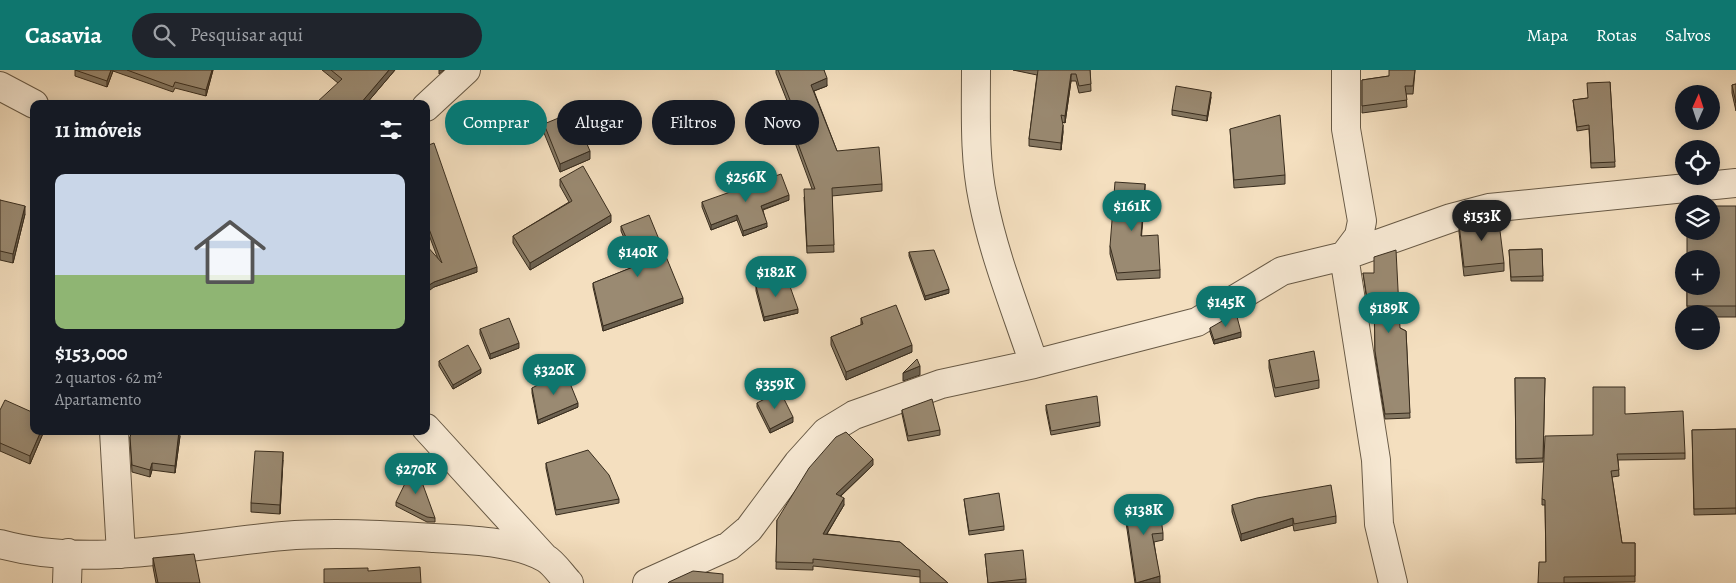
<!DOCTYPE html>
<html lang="pt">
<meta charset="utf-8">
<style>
:root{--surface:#171b24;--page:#20242c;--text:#f1f3f6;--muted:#9ea1a6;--accent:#0f766e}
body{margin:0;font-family:Alegreya,serif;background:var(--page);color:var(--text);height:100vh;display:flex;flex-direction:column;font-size:19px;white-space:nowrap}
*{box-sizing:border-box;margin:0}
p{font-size:16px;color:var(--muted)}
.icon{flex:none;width:28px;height:28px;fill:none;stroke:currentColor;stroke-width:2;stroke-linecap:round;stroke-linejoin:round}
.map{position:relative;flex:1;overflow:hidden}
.panel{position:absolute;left:30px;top:30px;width:400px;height:335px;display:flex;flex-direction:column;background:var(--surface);border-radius:10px;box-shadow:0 2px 12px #0003}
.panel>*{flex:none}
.hud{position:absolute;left:445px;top:30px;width:475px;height:45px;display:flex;gap:10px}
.needle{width:32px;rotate:3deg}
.controls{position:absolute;left:1675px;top:15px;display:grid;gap:10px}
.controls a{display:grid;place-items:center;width:45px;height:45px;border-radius:50%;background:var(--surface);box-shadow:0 2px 12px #0003;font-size:25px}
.price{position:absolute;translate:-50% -42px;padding:0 11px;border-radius:18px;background:var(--accent);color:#fff;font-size:16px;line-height:32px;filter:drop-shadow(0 1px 2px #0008)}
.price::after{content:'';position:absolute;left:50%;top:30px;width:15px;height:11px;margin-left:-8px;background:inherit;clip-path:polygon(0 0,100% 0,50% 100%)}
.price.active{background:#222;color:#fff}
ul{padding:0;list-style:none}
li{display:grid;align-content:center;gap:10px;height:265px;padding:0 25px}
li span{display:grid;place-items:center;height:155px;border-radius:10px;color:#555}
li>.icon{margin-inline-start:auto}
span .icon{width:90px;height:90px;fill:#fffc;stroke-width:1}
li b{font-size:21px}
h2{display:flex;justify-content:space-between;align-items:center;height:60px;padding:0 25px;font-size:21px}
.pill{padding:0 18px;border-radius:22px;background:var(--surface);box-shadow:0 2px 12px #0003;font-size:18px;line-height:45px}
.pill.active{background:var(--accent);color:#fff}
header{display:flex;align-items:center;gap:30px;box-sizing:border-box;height:70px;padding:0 25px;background:var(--accent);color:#fff}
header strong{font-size:24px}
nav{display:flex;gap:28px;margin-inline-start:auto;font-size:18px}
.search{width:350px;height:45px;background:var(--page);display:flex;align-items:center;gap:12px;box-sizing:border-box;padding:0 18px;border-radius:28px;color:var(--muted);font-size:19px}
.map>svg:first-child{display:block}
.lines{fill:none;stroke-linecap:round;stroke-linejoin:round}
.minor-casing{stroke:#685a46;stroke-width:30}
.minor{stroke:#f8ead5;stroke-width:28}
.wall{fill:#847762;stroke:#392d1e}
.shaded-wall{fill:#6c6150;stroke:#392d1e}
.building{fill:#9a8a72;stroke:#392d1e}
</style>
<header>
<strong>Casavia</strong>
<div class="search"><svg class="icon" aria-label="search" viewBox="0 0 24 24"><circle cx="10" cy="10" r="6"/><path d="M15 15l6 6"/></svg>Pesquisar aqui</div>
<nav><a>Mapa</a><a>Rotas</a><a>Salvos</a></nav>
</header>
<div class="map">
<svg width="1736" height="513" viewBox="0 0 1736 513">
<rect width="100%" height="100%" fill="#f4dfbf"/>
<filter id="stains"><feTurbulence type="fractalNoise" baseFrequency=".004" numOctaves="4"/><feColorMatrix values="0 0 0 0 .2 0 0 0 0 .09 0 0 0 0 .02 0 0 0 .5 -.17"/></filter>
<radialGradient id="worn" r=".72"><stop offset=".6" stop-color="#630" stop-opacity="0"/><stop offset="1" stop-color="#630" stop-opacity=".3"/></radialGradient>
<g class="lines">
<g class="minor-casing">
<path id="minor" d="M 976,0 C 976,43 974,88 983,130 C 994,186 1016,240 1034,294
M 1346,0 L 1346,59 L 1362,151 L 1359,166 L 1344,186 L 1376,390 L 1379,454 L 1393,513
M 0,16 L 34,34
M 426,37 L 466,0
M 426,358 L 543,486
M 114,361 L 121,484
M 0,474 C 90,499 192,474 283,466 C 333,462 383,465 434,468 C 468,470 515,471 545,488 C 554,493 562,506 569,513
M 67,513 L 68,483
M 647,513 L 729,476 L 749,459 L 798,393 L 826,362 L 854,345 L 941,314 L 1034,294 L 1197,252 L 1282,201 L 1344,186 L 1451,148 L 1489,138 L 1736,113"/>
</g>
<use href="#minor" class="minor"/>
</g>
<path class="wall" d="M 75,0 L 213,0 L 206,26 L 175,18 L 173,22 L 113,1 L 107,17 L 75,6 Z
M 322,0 L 395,0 L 366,34 L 338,13 Z
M 776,0 L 824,0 L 827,16 L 814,21 L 837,81 L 882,114 L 882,121 L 832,126 L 834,182 L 807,183 L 804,127 L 812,119 L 794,70 L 794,63 L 799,61 L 776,3 Z
M 1013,0 L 1090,0 L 1091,21 L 1079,23 L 1076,11 L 1071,11 L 1065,53 L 1062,52 L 1063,62 L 1061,80 L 1029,76 L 1029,69 L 1037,5 Z
M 1415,0 L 1413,24 L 1406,24 L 1407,37 L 1362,43 L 1362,10 L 1389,6 Z
M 1610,12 L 1615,97 L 1591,98 L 1589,59 L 1577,61 L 1573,30 L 1588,28 Z
M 1736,14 L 1736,41 L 1732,23 L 1732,15 Z
M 1211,27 L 1207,51 L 1172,45 L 1172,40 Z
M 544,54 L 590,89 L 560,102 L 544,63 Z
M 1230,59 L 1285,105 L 1285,114 L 1234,118 Z
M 426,76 L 477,202 L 434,217 L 438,189 L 426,157 Z
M 34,107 L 34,119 L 31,118 L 31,113 Z
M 560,109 L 611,152 L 530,200 L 513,173 L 513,166 L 569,132 L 560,116 Z
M 1145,122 L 1141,166 L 1160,200 L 1160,208 L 1117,210 L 1110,184 L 1110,176 Z
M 0,130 L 25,144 L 13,193 L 0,190 Z
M 789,130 L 763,140 L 767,157 L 743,166 L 737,150 L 711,160 L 702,137 L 702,132 Z
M 1736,136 L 1736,247 L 1711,247 L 1711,244 L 1687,244 L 1687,216 Z
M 1459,154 L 1504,193 L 1504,201 L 1464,206 L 1459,162 Z
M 621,156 L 683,233 L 603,261 L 593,217 L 593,213 L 636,196 L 621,161 Z
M 1542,179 L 1543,211 L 1511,211 L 1509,180 Z
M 909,182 L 949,223 L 925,230 L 909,186 Z
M 1363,203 L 1400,258 L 1406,261 L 1410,348 L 1385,349 L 1375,285 L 1374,232 L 1367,232 Z
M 756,216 L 798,243 L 764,251 L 756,221 Z
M 861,248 L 912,282 L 846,310 L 831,275 L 831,267 L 861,255 Z
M 1210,258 L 1241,267 L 1214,274 L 1210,262 Z
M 480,259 L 519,278 L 490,289 L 480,264 Z
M 1269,290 L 1319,310 L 1319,318 L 1275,327 L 1269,298 Z
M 439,291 L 481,303 L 453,319 L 439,296 Z
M 1515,308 L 1545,308 L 1543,392 L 1516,393 Z
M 532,318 L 578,337 L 538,354 L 532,323 Z
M 757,333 L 793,352 L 770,363 L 757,337 Z
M 1046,335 L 1100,352 L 1100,356 L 1051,365 L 1046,340 Z
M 0,340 L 34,361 L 44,361 L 30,394 L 0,381 Z
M 902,340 L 940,360 L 940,365 L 908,371 L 902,344 Z
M 1736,359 L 1736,444 L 1694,445 L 1692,360 Z
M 1593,365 L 1685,383 L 1685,389 L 1618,390 L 1619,406 L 1612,407 L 1622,473 L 1635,473 L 1635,512 L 1538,513 L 1546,492 L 1545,435 L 1542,435 L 1542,429 Z
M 180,366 L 175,403 L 152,400 L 150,407 L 132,402 L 130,367 Z
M 283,390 L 280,444 L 251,442 L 251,433 Z
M 546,393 L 619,429 L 619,433 L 556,445 L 546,398 Z
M 873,395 L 841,426 L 844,435 L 827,464 L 900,472 L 948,513 L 920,507 L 813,496 L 813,500 L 776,499 L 777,450 Z
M 964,429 L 1004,456 L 1004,460 L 969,465 Z
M 1124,431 L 1163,463 L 1163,470 L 1154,472 L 1160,513 L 1135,513 L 1124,439 Z
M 396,432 L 435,448 L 435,452 L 427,452 L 396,436 Z
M 1232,435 L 1336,446 L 1336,453 L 1294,461 L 1293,455 L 1241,471 L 1232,442 Z
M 985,484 L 1026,509 L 1026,513 L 988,513 Z
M 153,488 L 200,513 L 156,513 L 153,497 Z"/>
<path class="shaded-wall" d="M 111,0 L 113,0 L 113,1 L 107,17 L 107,11 Z
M 212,0 L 213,0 L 206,26 L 206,20 Z
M 389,0 L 395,0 L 366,34 L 360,34 Z
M 439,0 L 444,0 L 439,4 Z
M 1071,4 L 1071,11 L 1065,53 L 1065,46 Z
M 827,8 L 827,16 L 811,22 L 811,15 Z
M 1211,22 L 1211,27 L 1207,51 L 1207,46 Z
M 1063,55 L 1063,62 L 1061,80 L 1061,73 Z
M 590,81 L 590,89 L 560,102 L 560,94 Z
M 1145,114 L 1145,122 L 1141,173 L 1141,166 Z
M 789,125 L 789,130 L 761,140 L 761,136 Z
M 25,136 L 25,144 L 13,193 L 13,184 Z
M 611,145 L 611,152 L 530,200 L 530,193 Z
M 737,145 L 737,150 L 711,160 L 711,155 Z
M 767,153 L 767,157 L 743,166 L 743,161 Z
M 477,197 L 477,202 L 434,217 L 426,223 L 426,217 L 434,212 Z
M 949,219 L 949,223 L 925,230 L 925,226 Z
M 683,228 L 683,233 L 603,261 L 603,256 Z
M 798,239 L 798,243 L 764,251 L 764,247 Z
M 1241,262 L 1241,267 L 1214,274 L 1214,270 Z
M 519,273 L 519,278 L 490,289 L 490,284 Z
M 912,275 L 912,282 L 846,310 L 846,302 Z
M 920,296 L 920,305 L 903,311 L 903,303 Z
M 481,299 L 481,303 L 453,319 L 453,315 Z
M 578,333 L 578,337 L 538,354 L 538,350 Z
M 793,347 L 793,352 L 770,363 L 770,359 Z
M 41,361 L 44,361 L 30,394 L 30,386 Z
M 179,361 L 180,366 L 175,403 L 175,396 Z
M 283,382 L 283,390 L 280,444 L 280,435 Z
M 873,389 L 873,395 L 836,430 L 836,424 Z
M 152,393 L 152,400 L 150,407 L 150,400 Z
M 844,428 L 844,435 L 823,470 L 823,464 Z
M 1293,448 L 1293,455 L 1241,471 L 1241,464 Z
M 1160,506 L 1160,513 L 1136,513 Z"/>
<path class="building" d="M 75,0 L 111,0 L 107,11 Z
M 127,0 L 212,0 L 206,20 L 175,12 L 173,17 Z
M 331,0 L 389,0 L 360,34 L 315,34 L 342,9 Z
M 778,0 L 824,0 L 827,8 L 811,15 L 837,81 L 879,77 L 882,114 L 832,118 L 834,175 L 807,176 L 804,119 L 815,119 L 794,63 L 802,60 Z
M 1038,0 L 1090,0 L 1091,14 L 1079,16 L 1076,4 L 1071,4 L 1065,46 L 1061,45 L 1063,55 L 1061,73 L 1029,69 Z
M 1389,0 L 1415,0 L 1413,16 L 1405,16 L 1407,30 L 1362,36 L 1362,10 L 1389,6 Z
M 1610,12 L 1615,92 L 1591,93 L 1589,55 L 1577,57 L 1573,30 L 1588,28 L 1587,13 Z
M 1736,14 L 1736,33 L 1732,15 Z
M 1176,16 L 1211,22 L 1207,46 L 1172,40 Z
M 573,42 L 590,81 L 560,94 L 544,54 Z
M 1280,45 L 1285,105 L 1234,110 L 1230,59 Z
M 434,73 L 477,197 L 434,212 L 426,217 L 426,175 L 442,193 L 426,151 L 426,76 Z
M 583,96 L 611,145 L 530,193 L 513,166 L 572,131 L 560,109 Z
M 781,104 L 789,125 L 761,136 L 767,153 L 743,161 L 737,145 L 711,155 L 702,132 Z
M 34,107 L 34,115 L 31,113 Z
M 1115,112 L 1145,114 L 1141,166 L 1158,165 L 1160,200 L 1117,203 L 1110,176 Z
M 0,130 L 25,136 L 13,184 L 0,181 Z
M 1711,136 L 1736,136 L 1736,236 L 1687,236 L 1687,216 L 1711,216 L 1711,189 L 1687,189 L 1687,161 L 1711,161 Z
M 649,145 L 683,228 L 603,256 L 593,213 L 638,195 L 621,156 Z
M 1498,145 L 1504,193 L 1464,197 L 1459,154 Z
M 1542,179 L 1543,206 L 1511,207 L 1509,180 Z
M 934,180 L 949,219 L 925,226 L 909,182 Z
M 1396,180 L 1400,258 L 1406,261 L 1410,343 L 1385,344 L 1375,281 L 1374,227 L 1367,228 L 1363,203 L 1374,203 L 1374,187 Z
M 787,208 L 798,239 L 764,247 L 756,216 Z
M 896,235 L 912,275 L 846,302 L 831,267 L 863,254 L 861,248 Z
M 1236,243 L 1241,262 L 1214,270 L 1210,258 Z
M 509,248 L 519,273 L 490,284 L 480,259 Z
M 468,275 L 481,299 L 453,315 L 439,291 Z
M 1314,281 L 1319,310 L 1275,318 L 1269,290 Z
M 917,289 L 920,296 L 903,303 Z
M 565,301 L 578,333 L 538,350 L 532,318 Z
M 1515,308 L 1545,308 L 1543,388 L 1516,389 Z
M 1593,317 L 1625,317 L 1625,344 L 1683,341 L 1685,383 L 1617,384 L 1619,400 L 1611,401 L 1622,473 L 1635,473 L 1635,506 L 1564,507 L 1564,513 L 1538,513 L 1539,492 L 1546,492 L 1545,430 L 1542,429 L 1545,366 L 1593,365 Z
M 780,321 L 793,347 L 770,359 L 757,333 Z
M 1097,326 L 1100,352 L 1051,361 L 1046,335 Z
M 932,329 L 940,360 L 908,366 L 902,340 Z
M 5,330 L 34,343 L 34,361 L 41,361 L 30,386 L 0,373 L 0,340 Z
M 1736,359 L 1736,438 L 1694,439 L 1692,360 Z
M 132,361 L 179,361 L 175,396 L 152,393 L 150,400 L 132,395 L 130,367 Z
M 846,362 L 873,389 L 836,424 L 844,428 L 823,464 L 900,472 L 948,513 L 920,513 L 920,500 L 813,489 L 813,493 L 776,492 L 777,450 L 809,398 L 836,367 Z
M 588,380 L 609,405 L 619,429 L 556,440 L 546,393 Z
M 255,381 L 283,382 L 280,435 L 251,433 Z
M 415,393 L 435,448 L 427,447 L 396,432 Z
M 1331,415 L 1336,446 L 1294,454 L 1293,448 L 1241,464 L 1232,435 L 1257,428 Z
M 999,423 L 1004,456 L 969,461 L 964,429 Z
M 1158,427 L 1163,463 L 1152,464 L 1160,506 L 1136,513 L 1124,431 Z
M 1023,480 L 1026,509 L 988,513 L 985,484 Z
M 194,484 L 200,513 L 158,513 L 153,488 Z
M 420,497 L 421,513 L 324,513 L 324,499 L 368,498 L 368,501 Z
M 693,501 L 723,504 L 723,513 L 668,513 L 669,512 Z"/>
<rect width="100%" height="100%" filter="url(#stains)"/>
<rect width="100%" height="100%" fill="url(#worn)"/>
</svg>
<div class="controls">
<a><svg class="needle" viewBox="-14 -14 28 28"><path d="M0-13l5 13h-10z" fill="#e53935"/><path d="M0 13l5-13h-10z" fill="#9ea1a6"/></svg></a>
<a><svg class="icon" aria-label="locate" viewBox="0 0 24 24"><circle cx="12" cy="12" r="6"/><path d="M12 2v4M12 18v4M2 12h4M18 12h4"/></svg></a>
<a><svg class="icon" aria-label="layers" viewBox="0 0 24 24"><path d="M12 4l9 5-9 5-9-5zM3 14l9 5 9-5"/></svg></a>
<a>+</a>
<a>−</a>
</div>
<b class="price" style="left:746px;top:133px">$256K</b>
<b class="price" style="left:1132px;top:162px">$161K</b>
<b class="price active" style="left:1482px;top:172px">$153K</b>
<b class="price" style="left:638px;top:208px">$140K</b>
<b class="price" style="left:776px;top:228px">$182K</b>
<b class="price" style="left:1226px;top:258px">$145K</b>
<b class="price" style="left:1389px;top:264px">$189K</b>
<b class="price" style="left:554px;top:326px">$320K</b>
<b class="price" style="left:775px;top:340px">$359K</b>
<b class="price" style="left:416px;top:425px">$270K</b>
<b class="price" style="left:1144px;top:466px">$138K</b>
<div class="hud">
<a class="pill active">Comprar</a>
<a class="pill">Alugar</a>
<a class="pill">Filtros</a>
<a class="pill">Novo</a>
</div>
<section class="panel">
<h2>11 imóveis<svg class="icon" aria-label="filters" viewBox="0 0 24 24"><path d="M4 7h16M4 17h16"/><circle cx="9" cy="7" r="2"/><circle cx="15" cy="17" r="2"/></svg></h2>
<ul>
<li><span style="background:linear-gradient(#c9d6e8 65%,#8fb573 0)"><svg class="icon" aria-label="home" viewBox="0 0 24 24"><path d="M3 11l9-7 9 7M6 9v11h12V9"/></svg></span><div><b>$153,000</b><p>2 quartos · 62 m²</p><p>Apartamento</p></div></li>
</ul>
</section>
</div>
